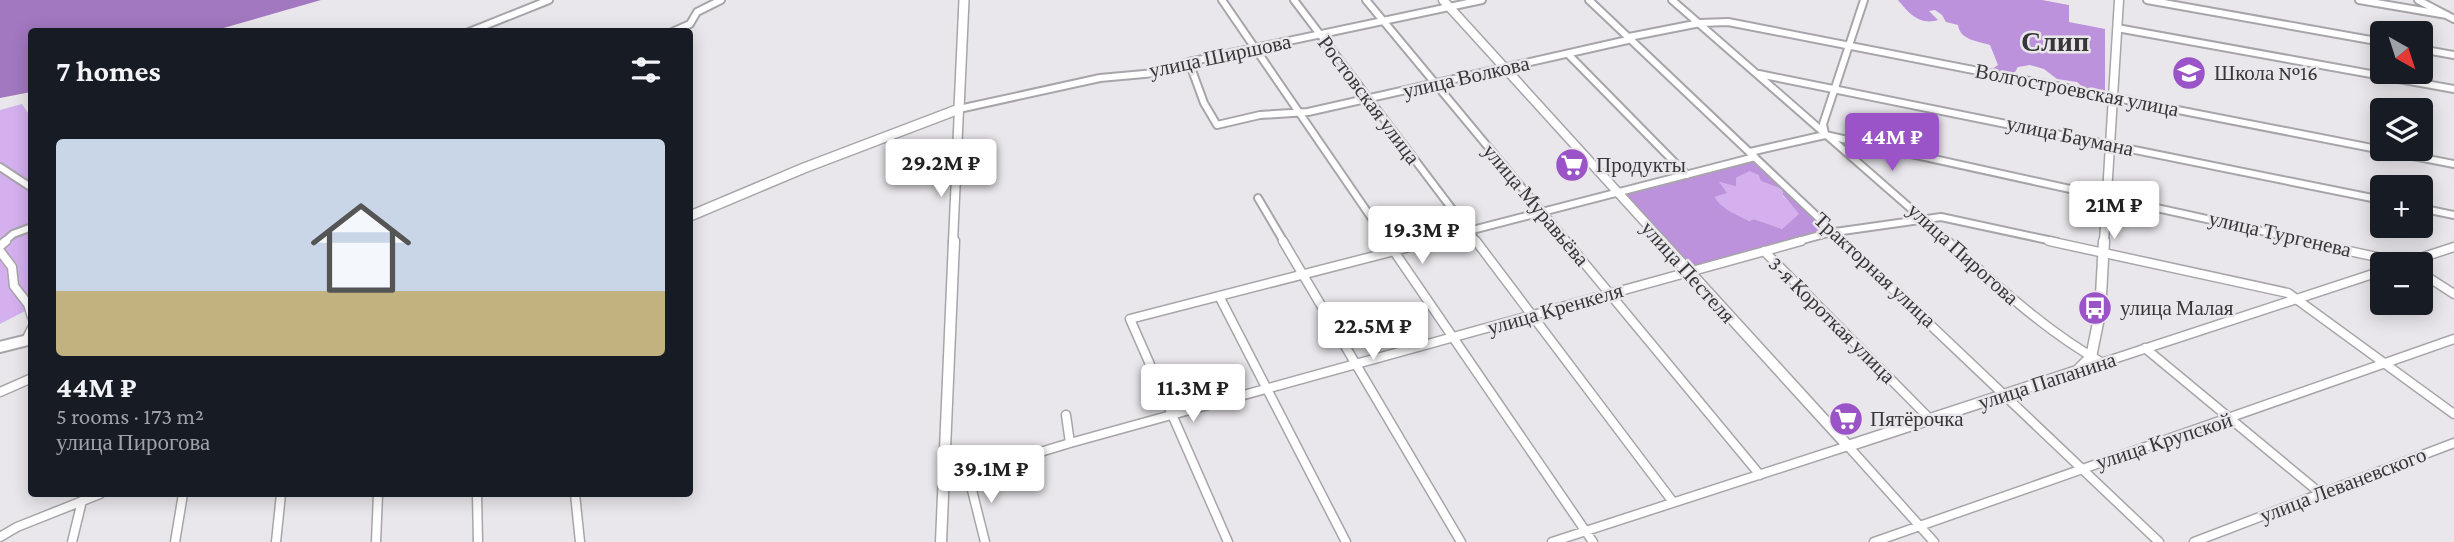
<!DOCTYPE html>
<meta charset="utf-8">
<style>
:root{--surface:#171b24;--page:#20242c;--text:#f1f3f6;--muted:#9ea1a6;--accent:#9b54c8}
body{margin:0;font-family:"Crimson Pro",serif;background:var(--page);color:var(--text);height:100vh;display:flex;flex-direction:column;font-size:26px;white-space:nowrap}
*{box-sizing:border-box;margin:0}
p{font-size:23px;color:var(--muted)}
.icon{flex:none;width:38px;height:38px;fill:none;stroke:currentColor;stroke-width:2;stroke-linecap:round;stroke-linejoin:round}
.map{position:relative;flex:1;overflow:hidden}
.side{position:absolute;left:28px;top:28px;width:665px;height:469px;display:flex;flex-direction:column;background:var(--surface);border-radius:7px;box-shadow:0 4px 18px #0003}
.side>*{flex:none}
.needle{width:46px;rotate:141deg}
.controls{position:absolute;left:2370px;top:21px;display:grid;gap:14px}
.controls a{display:grid;place-items:center;width:63px;height:63px;border-radius:7px;background:var(--surface);box-shadow:0 4px 18px #0003;font-size:35px}
.price{position:absolute;translate:-50% -60px;padding:0 16px;border-radius:7px;background:#fff;color:#222;font-size:23px;line-height:46px;filter:drop-shadow(0 2px 4px #0008)}
.price::after{content:'';position:absolute;left:50%;top:42px;width:21px;height:16px;margin-left:-10px;background:inherit;clip-path:polygon(0 0,100% 0,50% 100%)}
.price.on{background:var(--accent);color:#fff}
ul{padding:0;list-style:none}
li{display:grid;align-content:center;gap:14px;height:371px;padding:0 28px}
li span{display:grid;place-items:center;height:217px;border-radius:7px;color:#555}
li>.icon{margin-inline-start:auto}
span .icon{width:126px;height:126px;fill:#fffc;stroke-width:1}
li b{font-size:30px}
h2{display:flex;justify-content:space-between;align-items:center;height:84px;padding:0 28px;font-size:30px}
.map>svg:first-child{display:block}
.green{fill:#d4b0ef}
.forest{fill:#bd92dc;fill-rule:evenodd}
.water{fill:#a278c0}
.lines{fill:none;stroke-linecap:round;stroke-linejoin:round}
.minor-far1-casing{stroke:#a7a5a9;stroke-width:10}
.minor-casing{stroke:#a7a5a9;stroke-width:11}
.tertiary-far1-casing{stroke:#a7a5a9;stroke-width:11}
.tertiary-casing{stroke:#a7a5a9;stroke-width:13}
.secondary-far1-casing{stroke:#a7a5a9;stroke-width:12}
.secondary-casing{stroke:#a7a5a9;stroke-width:14}
.minor-far1{stroke:#fff;stroke-width:6}
.minor{stroke:#fff;stroke-width:8}
.tertiary-far1{stroke:#fff;stroke-width:8}
.tertiary{stroke:#fff;stroke-width:10}
.secondary-far1{stroke:#fff;stroke-width:9}
.secondary{stroke:#fff;stroke-width:10}
.labels{text-anchor:middle;stroke-width:5;stroke-linejoin:round;paint-order:stroke}
.street-label{font-size:21px;fill:#373638;stroke:#e9e7eb}
.poi-label{font-size:21px;fill:#373638;stroke:#e9e7eb;text-anchor:start}
.district-label{font-size:28px;font-weight:bold;fill:#373638;stroke:#e9e7eb}
</style>
<div class="map">
<svg width="2454" height="542" viewBox="0 0 2454 542">
<rect width="100%" height="100%" fill="#e9e7eb"/>
<path class="green" d="M 22,104 L 32,119 L 31,308 L 0,324 L 0,110 Z
M 1750,171 L 1755,172 L 1762,181 L 1782,189 L 1783,196 L 1800,214 L 1782,229 L 1754,219 L 1749,221 C 1737,214 1721,209 1715,197 L 1726,193 L 1718,182 L 1736,185 L 1736,178 Z"/>
<path class="forest" d="M 1898,0 L 2042,0 L 2069,5 L 2069,22 L 2105,29 L 2105,94 L 2086,90 L 2077,82 L 2057,79 L 2044,69 L 2030,65 L 2018,67 L 2015,72 L 2004,74 L 1992,69 L 1998,65 L 1990,45 C 1977,41 1960,40 1958,25 L 1946,22 L 1942,15 L 1935,10 L 1929,11 L 1938,20 C 1919,26 1908,12 1898,0 Z
M 1751,160 L 1756,162 L 1825,230 L 1689,267 L 1624,195 ZM 1750,171 L 1758,175 L 1761,181 L 1782,189 L 1783,195 L 1799,214 L 1782,229 L 1754,219 L 1749,221 C 1737,214 1721,209 1715,197 L 1727,193 L 1719,182 L 1736,186 L 1736,178 Z"/>
<path class="water" d="M 0,0 L 321,0 L 213,31 L 32,32 L 31,92 L 0,98 Z"/>
<g class="lines">
<g class="minor-far1-casing">
<path id="minor-far1" d="M 1222,0 L 1388,242
M 1294,0 L 1477,242
M 1366,0 L 1567,242
M 1589,0 L 1844,242
M 1672,0 L 1949,242
M 2147,0 L 2382,42
M 2359,0 L 2447,15
M 2418,0 L 2454,19
M 2117,28 L 2454,89
M 469,32 L 549,0
M 672,32 L 690,24 L 697,12 L 721,0
M 1629,37 L 1700,23 L 1728,22 L 2454,164
M 2420,49 L 2454,55
M 1568,54 L 1687,175
M 1189,62 L 1204,103 L 1217,125 L 1260,115 L 1308,112 L 1632,39
M 1759,74 L 2382,200
M 959,109 L 1100,78 L 1155,73 L 1189,62 L 1482,0
M 1825,134 L 1823,124 L 1864,0
M 1750,152 L 1825,135 L 2311,242
M 0,167 L 32,188
M 1258,198 L 1284,242
M 2420,208 L 2454,215
M 4,242 L 13,234 L 32,227
M 1426,242 L 1755,157
M 1795,242 L 1828,233 L 1941,217 L 2057,242"/>
</g>
<g class="minor-casing">
<path id="minor" d="M 1283,241 L 1461,542
M 1387,241 L 1593,542
M 1476,241 L 1673,502
M 1566,241 L 1760,475
M 1842,241 L 2159,542
M 1947,241 C 1996,284 2044,330 2101,362
M 2049,241 L 2288,293 L 2454,414
M 2303,241 L 2409,264
M 0,246 L 6,241
M 0,251 L 12,267 L 14,286 L 28,304 L 32,317
M 1764,251 L 1930,419
M 2405,263 L 2454,247
M 2420,272 L 2454,294
M 1219,296 L 1346,542
M 26,340 L 32,328
M 2145,348 L 2320,493
M 2080,370 L 2382,271
M 0,392 L 32,378
M 1066,415 L 1070,443
M 968,474 L 985,542
M 945,481 L 1070,443 L 1801,241
M 477,494 L 478,542
M 575,494 L 580,542
M 0,537 L 17,527 L 100,494
M 72,542 L 82,501
M 175,542 L 183,494
M 276,542 L 281,494
M 376,542 L 378,494
M 1228,542 L 1130,319 L 1433,241
M 1552,542 L 1848,446 L 1934,542
M 1874,542 L 2454,339
M 2194,542 L 2454,443"/>
</g>
<g class="tertiary-far1-casing">
<path id="tertiary-far1" d="M 1443,0 L 1663,242
M 953,242 L 959,109
M 2104,242 L 2119,0"/>
</g>
<g class="tertiary-casing">
<path id="tertiary" d="M 1661,241 L 1848,446 L 2077,371 L 2091,357 L 2100,313 L 2104,241
M 941,542 L 954,241"/>
</g>
<g class="secondary-far1-casing">
<path id="secondary-far1" d="M 690,216 L 804,168 L 959,109 L 964,0"/>
</g>
<g class="secondary-casing">
<path id="secondary" d="M 0,347 L 32,339"/>
</g>
<use href="#minor-far1" class="minor-far1"/>
<use href="#minor" class="minor"/>
<use href="#tertiary-far1" class="tertiary-far1"/>
<use href="#tertiary" class="tertiary"/>
<use href="#secondary-far1" class="secondary-far1"/>
<use href="#secondary" class="secondary"/>
</g>
<defs>
<g id="school-disc" transform="scale(1.75)"><circle r="9.5" fill="#9b54c8" stroke="#e9e7eb"/><path d="M0-5L7-2L0 1L-7-2ZM-4 1L0 2.5L4 1V4Q0 6-4 4Z" fill="#fff"/></g>
<g id="supermarket-disc" transform="scale(1.75)"><circle r="9.5" fill="#9b54c8" stroke="#e9e7eb"/><path d="M-6-5.5h2.5l.6 2H6L4.5 2H-2.5L-4.4-4H-6ZM-1.5 3.2a1.3 1.3 0 1 0 .1 0ZM3 3.2a1.3 1.3 0 1 0 .1 0Z" fill="#fff"/></g>
<g id="bus-disc" transform="scale(1.75)"><circle r="9.5" fill="#9b54c8" stroke="#e9e7eb"/><path d="M-5-6H5V4H4V6H2V4H-2V6H-4V4H-5ZM-3.5-4V0h7V-4ZM-3.5 1.2v1.5H-2V1.2ZM2 1.2v1.5H3.5V1.2Z" fill="#fff"/></g>
</defs>
<g fill-rule="evenodd">
<use href="#school-disc" x="2189" y="73"/>
<use href="#supermarket-disc" x="1572" y="165"/>
<use href="#bus-disc" x="2095" y="308"/>
<use href="#supermarket-disc" x="1846" y="419"/>
</g>
<g class="labels">
<g class="street-label">
<text transform="translate(1220 56) rotate(-12)" y="7">улица Ширшова</text>
<text transform="translate(1466 77) rotate(-13)" y="7">улица Волкова</text>
<text transform="translate(2077 90) rotate(11)" y="7">Волгостроевская улица</text>
<text transform="translate(1369 100) rotate(53)" y="7">Ростовская улица</text>
<text transform="translate(2070 136) rotate(12)" y="7">улица Баумана</text>
<text transform="translate(1536 205) rotate(50)" y="7">улица Муравьёва</text>
<text transform="translate(2280 234) rotate(13)" y="7">улица Тургенева</text>
<text transform="translate(1963 254) rotate(42)" y="7">улица Пирогова</text>
<text transform="translate(1875 270) rotate(43)" y="7">Тракторная улица</text>
<text transform="translate(1688 272) rotate(48)" y="7">улица Пестеля</text>
<text transform="translate(1555 309) rotate(-16)" y="7">улица Кренкеля</text>
<text transform="translate(1832 320) rotate(45)" y="7">3-я Короткая улица</text>
<text transform="translate(2047 381) rotate(-18)" y="7">улица Папанина</text>
<text transform="translate(2164 441) rotate(-18)" y="7">улица Крупской</text>
<text transform="translate(2343 485) rotate(-21)" y="7">улица Леваневского</text>
</g>
<g class="poi-label">
<text x="2214" y="80">Школа №16</text>
<text x="1596" y="172">Продукты</text>
<text x="2120" y="315">улица Малая</text>
<text x="1870" y="426">Пятёрочка</text>
</g>
<g class="district-label">
<text x="2055" y="51">Слип</text>
</g>
</g>
</svg>
<div class="controls">
<a><svg class="needle" viewBox="-14 -14 28 28"><path d="M0-13l5 13h-10z" fill="#e53935"/><path d="M0 13l5-13h-10z" fill="#9ea1a6"/></svg></a>
<a><svg class="icon" aria-label="layers" viewBox="0 0 24 24"><path d="M12 4l9 5-9 5-9-5zM3 14l9 5 9-5"/></svg></a>
<a>+</a>
<a>−</a>
</div>
<b class="price on" style="left:1892px;top:173px">44M ₽</b>
<b class="price" style="left:941px;top:199px">29.2M ₽</b>
<b class="price" style="left:2114px;top:241px">21M ₽</b>
<b class="price" style="left:1422px;top:266px">19.3M ₽</b>
<b class="price" style="left:1373px;top:362px">22.5M ₽</b>
<b class="price" style="left:1193px;top:424px">11.3M ₽</b>
<b class="price" style="left:991px;top:505px">39.1M ₽</b>
<section class="side">
<h2>7 homes<svg class="icon" aria-label="filters" viewBox="0 0 24 24"><path d="M4 7h16M4 17h16"/><circle cx="9" cy="7" r="2"/><circle cx="15" cy="17" r="2"/></svg></h2>
<ul>
<li><span style="background:linear-gradient(#c9d6e8 70%,#c2b280 0)"><svg class="icon" aria-label="home" viewBox="0 0 24 24"><path d="M3 11l9-7 9 7M6 9v11h12V9"/></svg></span><div><b>44M ₽</b><p>5 rooms · 173 m²</p><p>улица Пирогова</p></div></li>
</ul>
</section>
</div>
